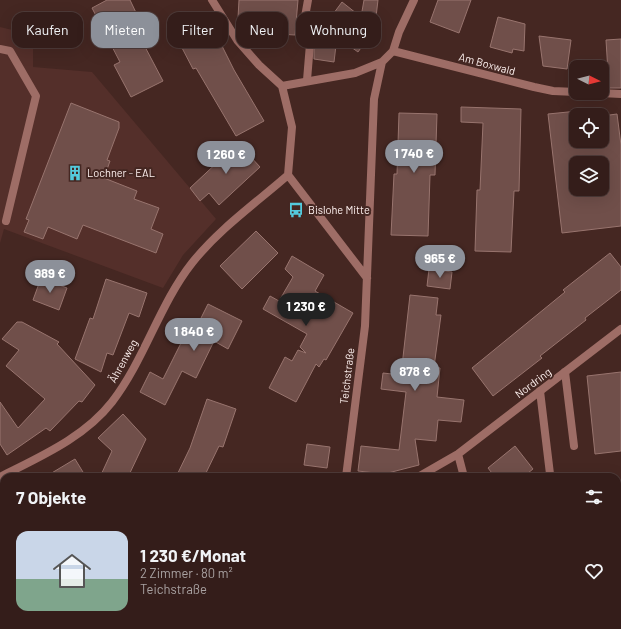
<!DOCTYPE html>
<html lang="de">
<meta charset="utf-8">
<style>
:root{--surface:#341d1a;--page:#3f2a27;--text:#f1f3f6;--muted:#a9a2a2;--line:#4e3b39;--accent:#8c9099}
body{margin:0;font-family:Barlow,sans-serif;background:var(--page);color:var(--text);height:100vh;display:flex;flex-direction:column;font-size:15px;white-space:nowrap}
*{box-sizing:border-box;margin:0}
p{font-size:13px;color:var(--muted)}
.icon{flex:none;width:22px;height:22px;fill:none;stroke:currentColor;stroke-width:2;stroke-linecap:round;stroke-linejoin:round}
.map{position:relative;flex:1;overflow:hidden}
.sheet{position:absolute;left:0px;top:473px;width:621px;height:156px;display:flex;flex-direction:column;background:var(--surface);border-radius:12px 12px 0 0;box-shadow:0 4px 16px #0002,0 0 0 1px var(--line)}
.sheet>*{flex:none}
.hud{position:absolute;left:12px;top:12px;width:400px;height:36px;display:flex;gap:8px}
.needle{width:26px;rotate:96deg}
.fabs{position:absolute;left:569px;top:60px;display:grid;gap:8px}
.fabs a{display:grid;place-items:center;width:40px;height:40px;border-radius:8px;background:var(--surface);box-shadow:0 4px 16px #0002,0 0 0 1px var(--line);font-size:20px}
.price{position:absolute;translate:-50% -34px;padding:0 9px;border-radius:14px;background:var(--accent);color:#fff;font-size:13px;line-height:26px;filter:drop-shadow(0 1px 2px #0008)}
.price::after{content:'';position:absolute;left:50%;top:24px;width:12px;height:9px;margin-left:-6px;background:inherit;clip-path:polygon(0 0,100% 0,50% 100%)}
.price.selected{background:#222;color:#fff}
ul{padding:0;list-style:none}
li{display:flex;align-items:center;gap:12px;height:100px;padding:0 16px}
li+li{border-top:1px solid var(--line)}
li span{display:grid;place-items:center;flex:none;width:112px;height:80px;border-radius:12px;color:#555}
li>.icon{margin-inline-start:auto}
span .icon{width:48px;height:48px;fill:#fffc;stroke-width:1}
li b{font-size:17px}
h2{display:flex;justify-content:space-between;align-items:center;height:48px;padding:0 16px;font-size:17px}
.chip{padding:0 14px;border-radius:12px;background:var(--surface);box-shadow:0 4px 16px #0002,0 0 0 1px var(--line);font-size:14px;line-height:36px}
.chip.selected{background:var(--accent);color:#fff}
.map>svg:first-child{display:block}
.built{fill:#542f2a}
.building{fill:#704f4a;stroke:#98746e;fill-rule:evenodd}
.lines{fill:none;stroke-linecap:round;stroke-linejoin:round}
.service{stroke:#9e6d66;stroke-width:8}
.minor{stroke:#9e6d66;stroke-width:8}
.labels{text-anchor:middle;stroke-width:4;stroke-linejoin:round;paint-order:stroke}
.street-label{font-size:11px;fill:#fef1ef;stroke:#452722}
.poi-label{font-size:11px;fill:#fef1ef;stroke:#452722;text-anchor:start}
</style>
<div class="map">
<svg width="621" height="629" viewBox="0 0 621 629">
<rect width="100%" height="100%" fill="#452722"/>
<path class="built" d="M 0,27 L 33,35 L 33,67 L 92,72 L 216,219 L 183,255 L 163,288 L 4,229 L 0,243 Z
M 0,610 L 4,612 L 4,625 L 30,625 L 38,629 L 0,629 Z"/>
<path class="building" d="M 107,0 L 130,0 L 140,21 L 133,24 L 163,81 L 131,97 L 114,65 L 120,62 L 92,8 Z
M 239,0 L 298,0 L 295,35 L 262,33 L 263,20 L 238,18 Z
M 364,0 L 378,0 L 376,17 L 371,24 L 375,28 L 358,52 L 337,37 L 334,62 L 314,59 L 314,40 L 342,2 L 361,17 Z
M 438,0 L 471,0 L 459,33 L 430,22 Z
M 498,17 L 525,24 L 524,51 L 513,49 L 512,53 L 490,47 Z
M 214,30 L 234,70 L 264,121 L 236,136 L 196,68 L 193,69 L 181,46 Z
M 539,36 L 571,40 L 567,69 L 543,66 Z
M 621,39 L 621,88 L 609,88 L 606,40 Z
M 71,103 L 119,122 L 119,128 L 107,160 L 110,161 L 104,178 L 137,191 L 134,199 L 159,208 L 151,229 L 163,234 L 156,253 L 83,225 L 77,239 L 48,227 L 43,239 L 24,232 L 29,220 L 26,219 Z
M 461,107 L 521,109 L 519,191 L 514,191 L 511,252 L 475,251 L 477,190 L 480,190 L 483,123 L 461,122 Z
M 578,111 L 579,115 L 576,115 L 576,141 L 602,141 L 602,116 L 617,114 L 621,145 L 621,226 L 562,233 L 548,114 ZM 576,163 L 602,163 L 602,189 L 576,189 Z
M 399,113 L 437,114 L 435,175 L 430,175 L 428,236 L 391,235 L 394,174 L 397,174 Z
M 238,143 L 260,167 L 219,205 L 209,193 L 200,201 L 190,188 Z
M 256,231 L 278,253 L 242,289 L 220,266 Z
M 610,253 L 621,267 L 621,290 L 585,318 L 586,320 L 540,356 L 542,358 L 493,396 L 472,368 L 565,292 L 563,290 Z
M 292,256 L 324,275 L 315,291 L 353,313 L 326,360 L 324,359 L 319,367 L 316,364 L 296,402 L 269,388 L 285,357 L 292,361 L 298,350 L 306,353 L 300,347 L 307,334 L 263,309 L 270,296 L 279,301 L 293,277 L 285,269 Z
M 429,269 L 452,272 L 450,289 L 427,286 Z
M 41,278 L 67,288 L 59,310 L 33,300 Z
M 106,279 L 147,293 L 139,317 L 129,313 L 113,355 L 107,353 L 101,372 L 75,359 L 90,318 L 93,319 Z
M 410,295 L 438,298 L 436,315 L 441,315 L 434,367 L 440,368 L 437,397 L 464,400 L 461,422 L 438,420 L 436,441 L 415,439 L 419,465 L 384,474 L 358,471 L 361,446 L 399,450 L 406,392 L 381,389 L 383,373 L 401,375 Z
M 208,304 L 242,321 L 228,349 L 214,341 L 196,378 L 182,371 L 165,405 L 140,392 L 150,372 L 163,379 L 184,337 L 190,340 Z
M 17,322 L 22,322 L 59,342 L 57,344 L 95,385 L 82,402 L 79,401 L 50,431 L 46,428 L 7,455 L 0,444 L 0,402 L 18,428 L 45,399 L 6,366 L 19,350 L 2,339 Z
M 621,372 L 621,451 L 595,454 L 587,376 Z
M 207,399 L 236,409 L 223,447 L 219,446 L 204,477 L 176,477 L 190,448 Z
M 123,414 L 146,439 L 128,477 L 100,477 L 112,451 L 98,438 Z
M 307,444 L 330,447 L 327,468 L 304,465 Z
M 515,446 L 533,469 L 523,477 L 495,477 L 488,468 Z
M 75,459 L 86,477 L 45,477 Z"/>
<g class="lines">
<path class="service" d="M 0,49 L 10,51 L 36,96 L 6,221
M 307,80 L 310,44 L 303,28 L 308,0
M 565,372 L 574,446
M 540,391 L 550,474"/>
<path class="minor" d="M 212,0 L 237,40 L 259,65 L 282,86 L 292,127 L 288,175 L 367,278
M 393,51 L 534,87 L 553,91 L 576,92
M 282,86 L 355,73 L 382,62
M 601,93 L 621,94
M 458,454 L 464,477
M 0,477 C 39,457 84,438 112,402 C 145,359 159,305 192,263 C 219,229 256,203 288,175
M 346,477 L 365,326 L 374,99 L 382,62 L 393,51 L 399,32 L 414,0
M 418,477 L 458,454 L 621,329
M 193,629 L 196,625
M 343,629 L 349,625"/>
</g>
<defs>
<g id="building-bare" transform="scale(1.2)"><path d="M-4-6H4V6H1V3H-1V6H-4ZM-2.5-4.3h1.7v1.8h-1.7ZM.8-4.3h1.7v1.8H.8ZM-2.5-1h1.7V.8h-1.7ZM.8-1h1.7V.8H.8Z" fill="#54cadd" stroke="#452722" stroke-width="2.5" paint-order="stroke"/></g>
<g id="bus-bare" transform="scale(1.2)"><path d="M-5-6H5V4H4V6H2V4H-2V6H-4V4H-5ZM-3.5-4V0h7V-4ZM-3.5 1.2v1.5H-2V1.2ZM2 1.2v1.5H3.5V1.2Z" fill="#54cadd" stroke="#452722" stroke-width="2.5" paint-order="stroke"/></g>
</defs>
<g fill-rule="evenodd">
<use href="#building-bare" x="75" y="173"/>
<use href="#bus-bare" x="296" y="210"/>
</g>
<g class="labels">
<g class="street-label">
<text transform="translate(487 64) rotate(15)" y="4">Am Boxwald</text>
<text transform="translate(123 361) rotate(-61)" y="4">Ährenweg</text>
<text transform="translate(347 376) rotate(-83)" y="4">Teichstraße</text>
<text transform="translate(533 383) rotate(-37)" y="4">Nordring</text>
</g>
<g class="poi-label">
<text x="87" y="177">Lochner - EAL</text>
<text x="308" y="214">Bislohe Mitte</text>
</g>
</g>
</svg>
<div class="fabs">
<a><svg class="needle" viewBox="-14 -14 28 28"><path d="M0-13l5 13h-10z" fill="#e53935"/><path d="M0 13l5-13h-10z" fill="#a9a2a2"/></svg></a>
<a><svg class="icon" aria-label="locate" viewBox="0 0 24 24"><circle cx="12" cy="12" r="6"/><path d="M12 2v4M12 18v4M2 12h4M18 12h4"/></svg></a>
<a><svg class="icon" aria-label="layers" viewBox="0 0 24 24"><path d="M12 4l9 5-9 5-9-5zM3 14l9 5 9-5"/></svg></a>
</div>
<b class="price" style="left:414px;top:174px">1 740 €</b>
<b class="price" style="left:226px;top:175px">1 260 €</b>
<b class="price" style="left:440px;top:279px">965 €</b>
<b class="price" style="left:50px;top:294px">989 €</b>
<b class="price selected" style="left:306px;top:327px">1 230 €</b>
<b class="price" style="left:194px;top:352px">1 840 €</b>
<b class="price" style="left:415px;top:392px">878 €</b>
<div class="hud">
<a class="chip">Kaufen</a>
<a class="chip selected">Mieten</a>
<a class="chip">Filter</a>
<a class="chip">Neu</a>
<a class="chip">Wohnung</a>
</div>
<section class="sheet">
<h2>7 Objekte<svg class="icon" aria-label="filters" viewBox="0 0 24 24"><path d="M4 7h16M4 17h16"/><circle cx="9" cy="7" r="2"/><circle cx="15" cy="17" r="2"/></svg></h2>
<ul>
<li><span style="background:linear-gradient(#c9d6e8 60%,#7fa58c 0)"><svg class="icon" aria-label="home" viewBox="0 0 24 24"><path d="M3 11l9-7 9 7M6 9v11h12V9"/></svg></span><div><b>1 230 €/Monat</b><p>2 Zimmer · 80 m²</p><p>Teichstraße</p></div><svg class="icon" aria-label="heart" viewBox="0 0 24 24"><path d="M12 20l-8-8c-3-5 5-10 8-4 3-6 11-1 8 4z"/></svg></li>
</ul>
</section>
</div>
